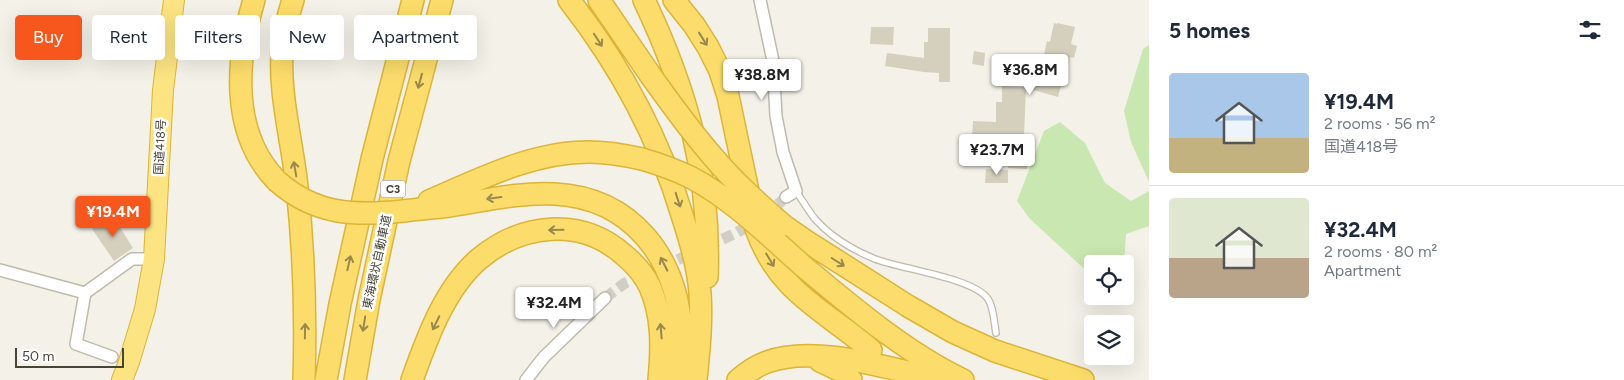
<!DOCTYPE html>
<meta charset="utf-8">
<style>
:root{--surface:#fff;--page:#f6f6f7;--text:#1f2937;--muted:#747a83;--line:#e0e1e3;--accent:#f7571c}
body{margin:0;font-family:Figtree,"Noto Sans JP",sans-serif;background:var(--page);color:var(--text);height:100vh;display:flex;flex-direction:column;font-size:19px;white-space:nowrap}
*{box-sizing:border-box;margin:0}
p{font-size:16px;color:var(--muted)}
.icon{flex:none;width:28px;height:28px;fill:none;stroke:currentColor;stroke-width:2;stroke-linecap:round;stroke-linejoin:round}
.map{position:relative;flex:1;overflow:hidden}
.side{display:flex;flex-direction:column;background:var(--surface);width:475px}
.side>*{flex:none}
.guide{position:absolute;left:15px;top:15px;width:475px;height:45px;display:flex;gap:10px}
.tools{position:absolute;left:1084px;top:255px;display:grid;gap:10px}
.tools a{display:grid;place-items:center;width:50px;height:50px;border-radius:5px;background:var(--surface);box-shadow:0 5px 20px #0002;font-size:25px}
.scale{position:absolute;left:15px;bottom:12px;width:109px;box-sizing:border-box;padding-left:5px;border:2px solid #474337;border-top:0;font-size:14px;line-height:18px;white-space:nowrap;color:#474337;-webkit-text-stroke:4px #fff;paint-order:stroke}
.price{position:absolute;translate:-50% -42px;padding:0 11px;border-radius:5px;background:#fff;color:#222;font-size:16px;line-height:32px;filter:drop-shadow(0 1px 2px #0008)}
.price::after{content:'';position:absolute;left:50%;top:30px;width:15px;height:11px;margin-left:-8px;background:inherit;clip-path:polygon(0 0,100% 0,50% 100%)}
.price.current{background:var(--accent);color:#fff}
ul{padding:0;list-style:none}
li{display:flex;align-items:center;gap:15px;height:125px;padding:0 20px}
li+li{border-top:1px solid var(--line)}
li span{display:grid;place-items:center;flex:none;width:140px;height:100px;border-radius:5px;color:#555}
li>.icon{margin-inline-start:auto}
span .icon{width:60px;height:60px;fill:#fffc;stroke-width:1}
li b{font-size:21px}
h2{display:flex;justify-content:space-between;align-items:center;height:60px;padding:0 20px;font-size:21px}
.tag{padding:0 18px;border-radius:5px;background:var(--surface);box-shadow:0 5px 20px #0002;font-size:18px;line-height:45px}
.tag.current{background:var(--accent);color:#fff}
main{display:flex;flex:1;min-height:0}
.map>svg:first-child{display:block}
.green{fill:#c9e7b1}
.building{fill:#d5cfbe}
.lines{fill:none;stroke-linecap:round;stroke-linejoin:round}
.minor-tunnel{stroke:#d1cfc5;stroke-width:11;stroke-dasharray:11 5.5;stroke-linecap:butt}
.service-casing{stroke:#bfbbab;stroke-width:8}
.minor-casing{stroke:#bfbbab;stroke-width:14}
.trunk-casing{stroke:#dcb43a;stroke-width:22}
.motorway-casing{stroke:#dcb43a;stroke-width:24}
.service{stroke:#fff;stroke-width:5.5}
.minor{stroke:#fff;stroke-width:11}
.trunk{stroke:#fce482;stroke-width:20}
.motorway{stroke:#fcdd6b;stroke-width:21}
.motorway-bridge-casing{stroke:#dcb43a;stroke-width:24;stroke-linecap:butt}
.motorway-bridge{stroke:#fcdd6b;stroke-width:21}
.oneway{stroke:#98884e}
.labels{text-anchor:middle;stroke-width:5;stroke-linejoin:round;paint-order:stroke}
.shield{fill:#fff;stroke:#7e7b73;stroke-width:1}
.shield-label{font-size:11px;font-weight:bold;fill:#474337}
.street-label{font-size:12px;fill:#474337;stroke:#fff}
</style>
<main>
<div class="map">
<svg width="1149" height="380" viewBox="0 0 1149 380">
<rect width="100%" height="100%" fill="#f4f2e8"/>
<path class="green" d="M 1149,45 L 1149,182 L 1131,142 L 1124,111 L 1143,49 Z
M 1060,122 L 1085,143 L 1105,183 L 1131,201 L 1149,191 L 1149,226 L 1126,234 L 1124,264 L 1092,264 L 1092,276 L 1030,219 L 1017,201 L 1044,131 Z"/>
<path class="building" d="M 1054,23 L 1057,24 L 1057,23 L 1075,27 L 1071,44 L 1077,46 L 1074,58 L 1070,57 L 1064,87 L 1061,86 L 1058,97 L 1026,88 L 1024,136 L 1029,137 L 1027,169 L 1008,168 L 1010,138 L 972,137 L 973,121 L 996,122 L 996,102 L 1002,102 L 1002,86 L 1024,87 L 1028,65 L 1041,68 L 1047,41 L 1050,42 Z
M 871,27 L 894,27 L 893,45 L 870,44 Z
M 928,28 L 950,28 L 950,82 L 939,82 L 939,73 L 924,72 L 885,66 L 887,53 L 924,58 L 924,42 L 928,42 Z
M 974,51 L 985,53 L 984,66 L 972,64 Z
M 986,169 L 1008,170 L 1008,183 L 985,183 Z
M 113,216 L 133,248 L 114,261 L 92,229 Z"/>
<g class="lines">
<path class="minor-tunnel" d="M 605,298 L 625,283 L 684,257 L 736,233 L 764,217 L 786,197"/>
<g class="service-casing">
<path id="service" d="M 796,191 C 802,200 808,210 815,219 C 831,237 853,250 875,259 C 901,269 974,278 988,299 C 994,308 994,322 996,333"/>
</g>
<g class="minor-casing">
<path id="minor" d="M 760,0 L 773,61 L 776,116 L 783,152 L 796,191 L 786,197
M 0,270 L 85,293
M 112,357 L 76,344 L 85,293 L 132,259 L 154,259
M 526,380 L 544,357 L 605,298"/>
</g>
<g class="trunk-casing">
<path id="trunk" d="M 122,380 L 129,362 L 145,309 L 154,259 L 163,90 L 174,0"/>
</g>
<g class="motorway-casing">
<path id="motorway" d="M 254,0 C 236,60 230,133 277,181
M 293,0 C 289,13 285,27 283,40 C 277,90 292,138 297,187 C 304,251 306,315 304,380
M 569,0 C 619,64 659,138 682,215 C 690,240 698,266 700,293 C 702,322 699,351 696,380
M 599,0 L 651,76
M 644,0 C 687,90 711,176 707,277
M 674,0 L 694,25 L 708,47 L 720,71 L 728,96 L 756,229 C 779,293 823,309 871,350
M 429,201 C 480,179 532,152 589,152 C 607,152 624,155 642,159
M 403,211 C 418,209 434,208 449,206 C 484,201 519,192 555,194 C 631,198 677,257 681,331 C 682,347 679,364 678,380
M 783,225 L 806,241 L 908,306 L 953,332 L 995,351 L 1083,380
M 803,266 C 851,306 906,353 963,380
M 820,361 L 841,371 L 851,380
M 326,380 L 340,304 L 372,159 L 413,0
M 355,380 L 369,300 L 399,161 L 442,0
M 412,380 C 427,338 445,288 479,259 C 522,223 581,217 624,255 C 635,264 644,274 650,287 C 663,317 662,348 659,380
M 738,380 C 747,372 756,366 767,362 C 815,344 891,369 940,380"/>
</g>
<use href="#service" class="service"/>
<use href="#minor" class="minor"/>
<use href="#trunk" class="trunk"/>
<use href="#motorway" class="motorway"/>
<g class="motorway-bridge-casing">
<path id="motorway-bridge" d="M 651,76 C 671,104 691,132 714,158 C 735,183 759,204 783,225
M 642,159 C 659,164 676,170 692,178 C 733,200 768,235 803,266
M 277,181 C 315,215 355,216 403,211"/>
</g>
<use href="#motorway-bridge" class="motorway-bridge"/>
</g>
<defs><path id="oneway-shaft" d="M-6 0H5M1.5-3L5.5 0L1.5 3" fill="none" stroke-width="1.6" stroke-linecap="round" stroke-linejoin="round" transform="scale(1.25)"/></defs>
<g class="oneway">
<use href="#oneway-shaft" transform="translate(703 39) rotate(58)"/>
<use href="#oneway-shaft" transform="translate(598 40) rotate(57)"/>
<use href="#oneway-shaft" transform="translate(420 81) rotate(105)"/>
<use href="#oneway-shaft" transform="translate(295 169) rotate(-100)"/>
<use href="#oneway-shaft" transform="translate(494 198) rotate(172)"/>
<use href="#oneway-shaft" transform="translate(678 200) rotate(72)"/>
<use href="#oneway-shaft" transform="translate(556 230) rotate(179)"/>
<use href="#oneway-shaft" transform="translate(770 260) rotate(59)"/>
<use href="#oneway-shaft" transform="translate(838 262) rotate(32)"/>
<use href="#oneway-shaft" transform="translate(349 263) rotate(-77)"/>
<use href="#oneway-shaft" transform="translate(664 264) rotate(-117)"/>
<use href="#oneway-shaft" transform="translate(436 323) rotate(116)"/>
<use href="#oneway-shaft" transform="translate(364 324) rotate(99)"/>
<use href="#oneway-shaft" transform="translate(305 331) rotate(-89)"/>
<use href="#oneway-shaft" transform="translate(661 331) rotate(-95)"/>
</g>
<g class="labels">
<rect class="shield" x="380.5" y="180.5" width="25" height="17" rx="4"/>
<g class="shield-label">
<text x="393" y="193">C3</text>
</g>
<g class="street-label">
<text transform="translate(160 147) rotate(-87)" y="4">国道418号</text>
<text transform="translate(377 262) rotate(-78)" y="4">東海環状自動車道</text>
</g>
</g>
</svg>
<div class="tools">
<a><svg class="icon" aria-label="locate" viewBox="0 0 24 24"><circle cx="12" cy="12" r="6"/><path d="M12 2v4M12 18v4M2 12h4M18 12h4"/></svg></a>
<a><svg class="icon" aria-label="layers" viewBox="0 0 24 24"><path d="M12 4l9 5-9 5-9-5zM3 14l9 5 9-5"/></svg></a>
</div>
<div class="scale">50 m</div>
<b class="price" style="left:1030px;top:96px">¥36.8M</b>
<b class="price" style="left:762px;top:101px">¥38.8M</b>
<b class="price" style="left:997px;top:176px">¥23.7M</b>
<b class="price current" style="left:113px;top:238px">¥19.4M</b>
<b class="price" style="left:554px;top:329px">¥32.4M</b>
<div class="guide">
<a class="tag current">Buy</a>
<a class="tag">Rent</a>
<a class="tag">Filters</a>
<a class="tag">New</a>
<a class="tag">Apartment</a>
</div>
</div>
<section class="side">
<h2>5 homes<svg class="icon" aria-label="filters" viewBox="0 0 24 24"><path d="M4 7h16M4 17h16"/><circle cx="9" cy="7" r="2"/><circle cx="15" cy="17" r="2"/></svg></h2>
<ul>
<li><span style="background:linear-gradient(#a9c7e8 65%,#c2b280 0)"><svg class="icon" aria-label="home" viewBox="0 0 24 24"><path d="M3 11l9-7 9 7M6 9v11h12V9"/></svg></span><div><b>¥19.4M</b><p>2 rooms · 56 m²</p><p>国道418号</p></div></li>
<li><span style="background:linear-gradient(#dfe7d0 60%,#b9a48a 0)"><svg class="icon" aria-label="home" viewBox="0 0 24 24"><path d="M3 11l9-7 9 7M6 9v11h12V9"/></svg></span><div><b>¥32.4M</b><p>2 rooms · 80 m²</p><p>Apartment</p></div></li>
</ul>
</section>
</main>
